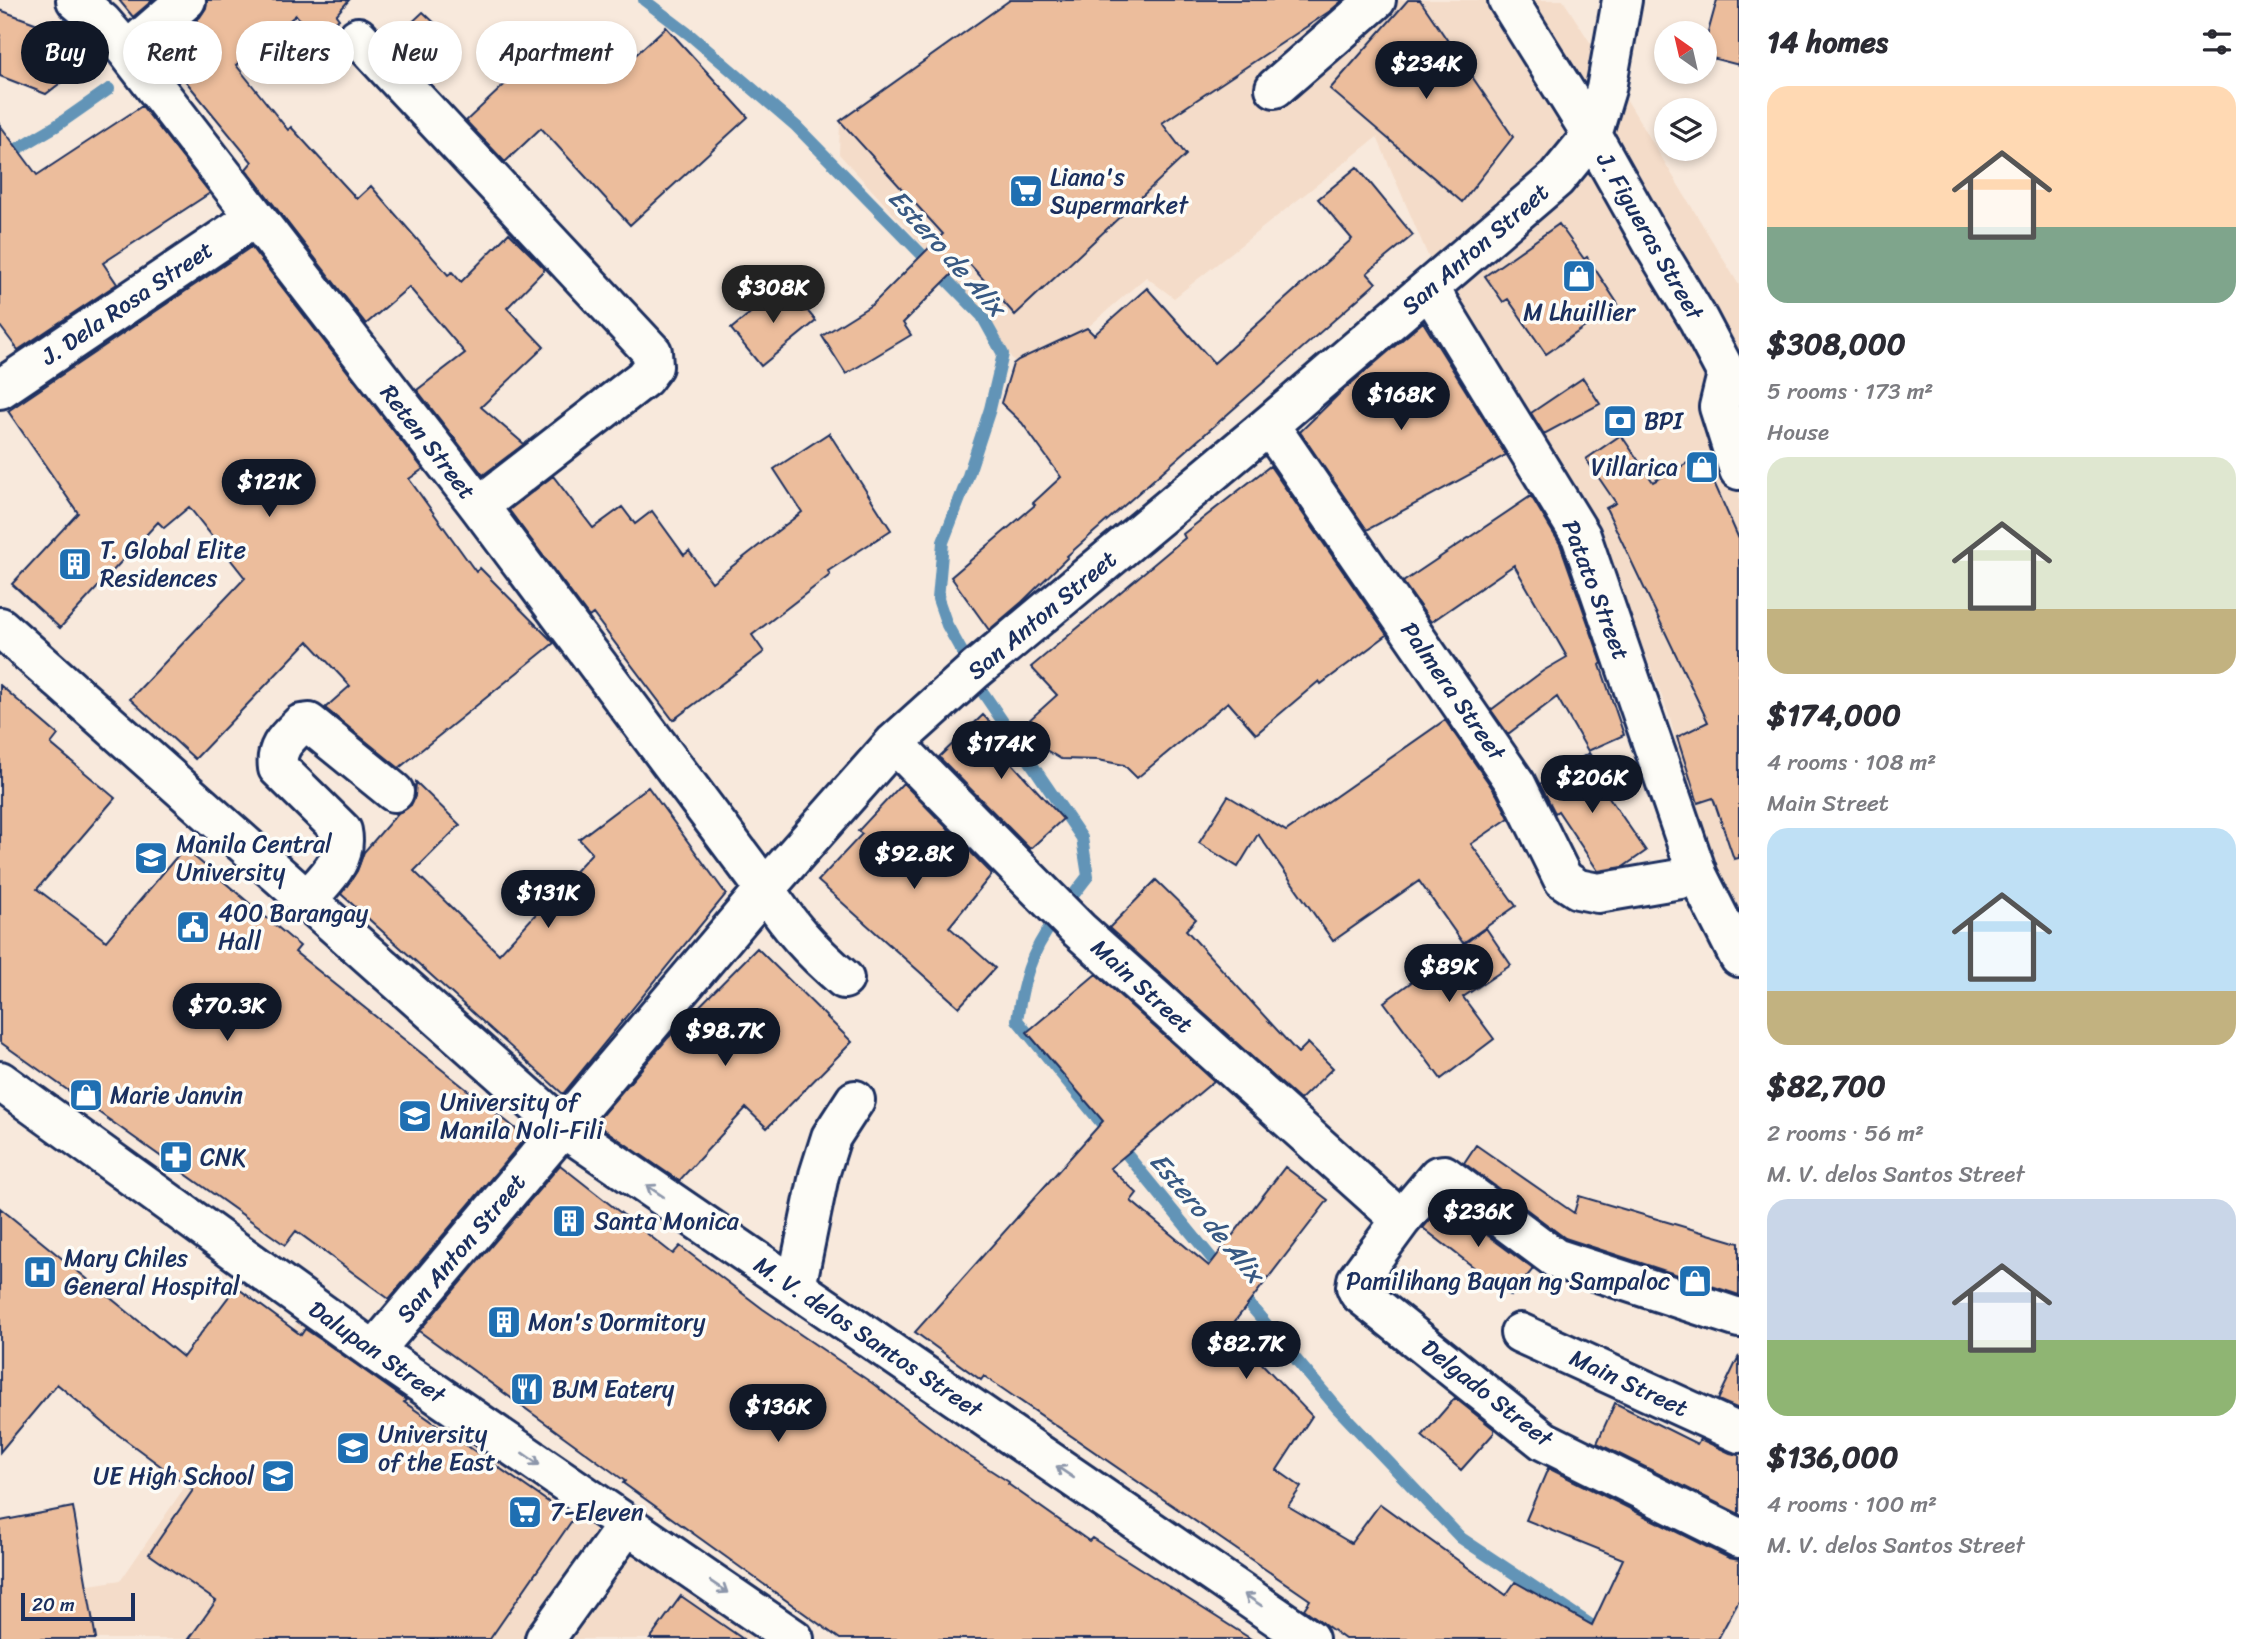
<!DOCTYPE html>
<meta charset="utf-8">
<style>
:root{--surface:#fff;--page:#f7f7f7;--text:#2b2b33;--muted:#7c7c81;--accent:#111827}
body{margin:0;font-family:Sriracha,sans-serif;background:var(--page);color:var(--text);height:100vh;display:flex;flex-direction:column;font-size:26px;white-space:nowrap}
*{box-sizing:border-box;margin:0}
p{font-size:23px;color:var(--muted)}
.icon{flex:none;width:38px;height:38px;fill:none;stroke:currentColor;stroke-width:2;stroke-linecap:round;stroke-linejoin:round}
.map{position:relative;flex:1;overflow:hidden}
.sheet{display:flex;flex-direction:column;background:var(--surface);width:525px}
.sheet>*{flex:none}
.banner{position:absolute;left:21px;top:21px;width:665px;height:63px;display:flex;gap:14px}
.needle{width:46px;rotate:326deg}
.controls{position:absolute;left:1654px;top:21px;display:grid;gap:14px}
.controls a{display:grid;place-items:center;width:63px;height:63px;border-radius:50%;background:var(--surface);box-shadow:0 4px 10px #0003;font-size:35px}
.scale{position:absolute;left:21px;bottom:18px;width:114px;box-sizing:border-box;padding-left:7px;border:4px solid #1b2f5e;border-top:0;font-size:19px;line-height:24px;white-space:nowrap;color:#1b2f5e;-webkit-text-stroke:5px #fdfcf7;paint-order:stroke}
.price{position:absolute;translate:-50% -60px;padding:0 16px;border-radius:24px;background:var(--accent);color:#fff;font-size:23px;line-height:46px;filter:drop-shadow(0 2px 4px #0008)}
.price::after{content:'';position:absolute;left:50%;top:42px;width:21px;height:16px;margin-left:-10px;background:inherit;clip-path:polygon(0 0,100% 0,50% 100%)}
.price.on{background:#222;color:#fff}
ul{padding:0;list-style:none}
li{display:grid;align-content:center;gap:14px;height:371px;padding:0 28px}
li span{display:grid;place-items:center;height:217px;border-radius:21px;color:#555}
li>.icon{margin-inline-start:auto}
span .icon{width:126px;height:126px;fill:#fffc;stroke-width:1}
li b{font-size:30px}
h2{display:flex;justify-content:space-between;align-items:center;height:84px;padding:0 28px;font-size:30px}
.pill{padding:0 24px;border-radius:32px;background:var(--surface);box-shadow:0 4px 10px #0003;font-size:24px;line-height:63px}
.pill.on{background:var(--accent);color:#fff}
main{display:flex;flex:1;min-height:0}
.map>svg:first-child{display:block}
.built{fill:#f4dcc9}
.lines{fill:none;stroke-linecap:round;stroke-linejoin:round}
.stream{stroke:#6294b7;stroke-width:12}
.building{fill:#ecbd9c;stroke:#1b2f5e;stroke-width:2}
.minor-casing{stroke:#1b2f5e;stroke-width:44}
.minor{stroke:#fdfcf7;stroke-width:38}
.oneway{stroke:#8c96aa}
.labels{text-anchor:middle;stroke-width:7;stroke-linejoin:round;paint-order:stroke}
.poi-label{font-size:24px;fill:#1b2f5e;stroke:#fdfcf7;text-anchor:start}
.street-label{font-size:24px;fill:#1b2f5e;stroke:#fdfcf7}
.water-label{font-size:26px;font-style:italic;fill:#385983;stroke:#fdfcf7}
</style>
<main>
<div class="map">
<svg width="1739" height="1639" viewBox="0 0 1739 1639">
<rect width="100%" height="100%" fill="#f8e9dc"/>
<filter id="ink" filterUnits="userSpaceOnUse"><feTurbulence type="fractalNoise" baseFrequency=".0143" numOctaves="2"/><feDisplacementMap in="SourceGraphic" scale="14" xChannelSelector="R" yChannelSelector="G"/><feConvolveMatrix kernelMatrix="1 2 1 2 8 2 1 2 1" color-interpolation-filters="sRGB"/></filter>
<g filter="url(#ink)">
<path class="built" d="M 1010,0 L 1563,0 L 1625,97 L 1739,285 L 1739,978 L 1669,715 L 1598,531 L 1451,299 L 1428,256 L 1377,137 L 1174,298 L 1146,277 L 1087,328 L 1014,361 L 944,269 L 839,154 L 840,121 Z
M 301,1317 L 778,1639 L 0,1639 L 0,1599 L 121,1580 Z"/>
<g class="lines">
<path class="stream" d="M 644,0 L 690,35 L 796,126 L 982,316 L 1003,354 L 990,409 L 964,488 L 943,542 L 938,599 L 947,625 L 966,659
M 0,159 L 56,126 L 109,89
M 984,694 L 1082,838 L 1088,876 L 1068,902
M 1054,921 C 1030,953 1023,982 1017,1020 L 1223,1272
M 1239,1292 L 1338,1409 L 1461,1538 L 1612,1639"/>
</g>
<path class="building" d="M 119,0 L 153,0 L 133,17 Z
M 207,0 L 349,0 L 336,15 L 339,19 L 315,38 L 296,15 L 236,65 L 288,130 L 291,127 L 357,199 L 371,186 L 448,275 L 452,272 L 461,282 L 509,233 L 545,269 L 507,308 L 544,347 L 481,407 L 524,444 L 483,475 L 417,390 L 465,353 L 409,287 L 366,324 L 246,169 L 252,162 L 161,51 L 200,17 L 206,8 Z
M 1010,0 L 1343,0 L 1330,11 L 1162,123 L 1186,155 L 1015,315 L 966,260 L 903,323 L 911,335 L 846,374 L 822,336 L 873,304 L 943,234 L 840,121 Z
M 1408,0 L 1420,0 L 1513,137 L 1462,202 L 1330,89 Z
M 1717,0 L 1739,0 L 1739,65 L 1704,56 L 1704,47 Z
M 0,10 L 67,35 L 95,56 L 46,94 L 0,76 Z
M 423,12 L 457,44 L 425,77 L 392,41 Z
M 666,27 L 748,117 L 630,225 L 541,128 L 505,162 L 466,121 L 560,32 L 607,81 Z
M 142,106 L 210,193 L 103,263 L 117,284 L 18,350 L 0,326 L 0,125 L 37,175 Z
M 1357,167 L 1413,235 L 1367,273 L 1376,283 L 1067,556 L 1068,557 L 1022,602 L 989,630 L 951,577 L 1035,505 L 1033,503 L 1061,477 L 1022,423 L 1001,403 L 1013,364 L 1018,360 L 1087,328 L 1094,335 L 1147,288 L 1214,363 L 1352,239 L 1318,199 Z
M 1559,224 L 1584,259 L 1587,257 L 1618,304 L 1546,354 L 1508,299 L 1503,302 L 1485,276 Z
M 251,247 L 423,469 L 409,479 L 476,572 L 480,568 L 554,643 L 399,768 L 325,708 L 350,686 L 308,641 L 195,759 L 130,699 L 245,578 L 189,507 L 164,528 L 158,522 L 60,628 L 12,584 L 78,513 L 8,411 Z
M 785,284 L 816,321 L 761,366 L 731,329 Z
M 1423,322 L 1506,455 L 1367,530 L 1300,432 L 1341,392 Z
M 1583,378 L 1600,404 L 1544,434 L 1531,413 Z
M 829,433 L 891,530 L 828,571 L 830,575 L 752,635 L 764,652 L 673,720 L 593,614 L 589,617 L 509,510 L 553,476 L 593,528 L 622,507 L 635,524 L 652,511 L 684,555 L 689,551 L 712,582 L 802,512 L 774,469 Z
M 1621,435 L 1653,482 L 1702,455 L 1739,539 L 1739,858 L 1734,859 L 1713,798 L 1698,803 L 1677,737 L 1708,722 L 1606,508 L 1616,503 L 1586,459 Z
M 1270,466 L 1387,635 L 1321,684 L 1319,681 L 1256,734 L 1228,702 L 1137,778 L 1124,765 L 1098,760 L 1061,759 L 1016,732 L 1057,695 L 1031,667 L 1185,538 L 1183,534 Z
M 1531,496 L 1560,544 L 1602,663 L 1600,665 L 1624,735 L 1588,751 L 1557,697 L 1508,734 L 1491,710 L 1543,671 L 1567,657 L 1514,565 L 1431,622 L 1403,582 Z
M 0,685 L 58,735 L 51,744 L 115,798 L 37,889 L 106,941 L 184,848 L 300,946 L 295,952 L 526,1137 L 389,1299 L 296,1231 L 285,1245 L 0,1042 Z
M 983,715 L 1027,760 L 1009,760 L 1063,819 L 1030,849 L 939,757 Z
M 1445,720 L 1497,795 L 1509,818 L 1471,844 L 1516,906 L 1463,943 L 1419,881 L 1333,941 L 1258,834 L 1238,867 L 1199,843 L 1228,796 L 1286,831 Z
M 1589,753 L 1606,780 L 1600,784 L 1646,851 L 1623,867 L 1598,871 L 1558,811 L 1555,813 L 1540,784 Z
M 416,782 L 460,825 L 414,871 L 499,954 L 592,853 L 579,839 L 648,787 L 726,894 L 563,1094 L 341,894 L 357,871 L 364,852 L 398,813 L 411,805 L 415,796 Z
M 903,783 L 992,874 L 949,927 L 995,968 L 959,1007 L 818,881 L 862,834 L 858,831 Z
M 1156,880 L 1196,919 L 1186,930 L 1298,1053 L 1308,1043 L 1333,1068 L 1300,1100 L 1109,928 Z
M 1486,928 L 1511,965 L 1463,997 L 1494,1039 L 1441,1079 L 1384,1002 Z
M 757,948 L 852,1042 L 767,1128 L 746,1108 L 679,1181 L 595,1123 L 667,1039 Z
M 1096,974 L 1214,1081 L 1110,1168 L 1137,1193 L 1131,1201 L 1209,1266 L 1285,1167 L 1328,1200 L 1229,1329 L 1312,1416 L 1277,1470 L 1301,1487 L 1288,1506 L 1351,1543 L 1380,1504 L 1506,1595 L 1515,1582 L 1592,1625 L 1623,1559 L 1526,1520 L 1548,1468 L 1729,1558 L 1739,1560 L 1739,1600 L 1718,1639 L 1345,1639 L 1304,1609 L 1310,1600 L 984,1376 L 981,1380 L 915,1332 L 1103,1121 L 1027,1032 Z
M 1476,1145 L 1574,1213 L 1579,1196 L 1739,1243 L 1739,1295 L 1565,1238 L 1464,1163 Z
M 560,1165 L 673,1254 L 680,1246 L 763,1309 L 872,1383 L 964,1453 L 1009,1482 L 1008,1484 L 1089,1541 L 1092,1538 L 1251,1639 L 840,1639 L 623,1483 L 625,1481 L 419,1331 Z
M 1444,1203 L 1533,1269 L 1511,1296 L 1423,1228 Z
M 0,1208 L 183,1357 L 236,1287 L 301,1335 L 305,1329 L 323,1341 L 406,1400 L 404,1402 L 573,1519 L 490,1639 L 189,1639 L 216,1601 L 149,1554 L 193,1490 L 112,1430 L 57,1384 L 0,1452 Z
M 1739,1356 L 1739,1409 L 1718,1400 Z
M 1455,1398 L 1494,1429 L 1494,1433 L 1461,1470 L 1422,1436 Z
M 1615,1403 L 1697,1444 L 1700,1439 L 1730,1453 L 1739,1455 L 1739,1514 L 1597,1443 Z
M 73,1507 L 96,1639 L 0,1639 L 0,1521 Z
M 681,1596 L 743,1639 L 650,1639 Z"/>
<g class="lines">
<g class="minor-casing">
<path id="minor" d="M 76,0 L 102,22 L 127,51 L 479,506 L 765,889 C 790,927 809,949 844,979
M 1508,0 L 1592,135 L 1656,249 L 1698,319 L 1727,374 L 1739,385
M 358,37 L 652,352 L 653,366 L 644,378 L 479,506
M 127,51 L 186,0
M 1275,88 L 1376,0
M 1429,288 L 1581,536 L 1698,876 L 1739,957
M 1727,374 L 1719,407 L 1739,470
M 0,389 L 254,218
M 1269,425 L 1516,784 L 1563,879 L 1578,889 L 1598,893 L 1698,876
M 0,627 L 562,1127 L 1309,1639
M 894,743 L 1079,930 L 1401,1220
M 307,900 C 325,879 348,861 342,831 L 278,768 C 275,747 287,738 301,724 L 309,723 L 394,792
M 0,1081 L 374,1351 L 794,1639
M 796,1287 L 819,1175 L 831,1137 L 855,1100
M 1739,1318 L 1555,1258 L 1444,1175 L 1438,1176 L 1401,1220 L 1357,1280 L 1356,1287 L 1359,1293 L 1544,1441 L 1739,1538
M 1520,1333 L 1739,1433
M 374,1351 L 765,889 L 894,743 L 974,671 L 1269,425 L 1556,179 L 1592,135 L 1606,89 L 1622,0
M 545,1639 L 627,1525"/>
</g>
<use href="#minor" class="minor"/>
</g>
<defs><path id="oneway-shaft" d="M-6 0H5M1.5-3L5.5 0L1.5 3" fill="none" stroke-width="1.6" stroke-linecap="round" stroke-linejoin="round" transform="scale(1.75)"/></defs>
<g class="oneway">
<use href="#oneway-shaft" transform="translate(655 1191) rotate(-146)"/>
<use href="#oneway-shaft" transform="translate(531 1459) rotate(35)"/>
<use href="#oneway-shaft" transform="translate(1065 1472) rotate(-146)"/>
<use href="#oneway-shaft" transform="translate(719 1587) rotate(34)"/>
<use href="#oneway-shaft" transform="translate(1253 1600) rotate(-146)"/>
</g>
</g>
<defs>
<g id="supermarket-square" transform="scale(1.75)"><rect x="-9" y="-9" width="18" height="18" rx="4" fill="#1f6fb2" stroke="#fdfcf7"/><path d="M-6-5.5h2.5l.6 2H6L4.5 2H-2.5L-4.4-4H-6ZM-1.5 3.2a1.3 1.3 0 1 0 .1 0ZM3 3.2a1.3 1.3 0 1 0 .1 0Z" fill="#fff"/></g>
<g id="shop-square" transform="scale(1.75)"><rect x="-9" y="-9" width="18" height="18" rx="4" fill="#1f6fb2" stroke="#fdfcf7"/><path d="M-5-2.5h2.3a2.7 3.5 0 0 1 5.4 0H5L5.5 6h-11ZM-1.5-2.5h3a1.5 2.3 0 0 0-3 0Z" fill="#fff"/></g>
<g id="bank-square" transform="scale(1.75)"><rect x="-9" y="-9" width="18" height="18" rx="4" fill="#1f6fb2" stroke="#fdfcf7"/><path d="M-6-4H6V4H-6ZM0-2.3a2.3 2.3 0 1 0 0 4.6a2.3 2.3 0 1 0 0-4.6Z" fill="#fff"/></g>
<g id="building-square" transform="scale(1.75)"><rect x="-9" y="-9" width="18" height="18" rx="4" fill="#1f6fb2" stroke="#fdfcf7"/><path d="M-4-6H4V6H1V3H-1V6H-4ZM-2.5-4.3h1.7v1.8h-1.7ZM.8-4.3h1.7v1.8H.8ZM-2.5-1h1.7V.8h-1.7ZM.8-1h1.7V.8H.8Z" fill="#fff"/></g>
<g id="university-square" transform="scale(1.75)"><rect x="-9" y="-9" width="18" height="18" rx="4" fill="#1f6fb2" stroke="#fdfcf7"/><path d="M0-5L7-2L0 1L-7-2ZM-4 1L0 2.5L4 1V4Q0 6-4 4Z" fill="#fff"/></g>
<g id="civic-square" transform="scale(1.75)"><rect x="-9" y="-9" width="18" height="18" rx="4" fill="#1f6fb2" stroke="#fdfcf7"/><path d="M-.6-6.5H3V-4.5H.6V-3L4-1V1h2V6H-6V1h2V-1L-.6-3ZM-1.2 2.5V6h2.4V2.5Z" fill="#fff"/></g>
<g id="pharmacy-square" transform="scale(1.75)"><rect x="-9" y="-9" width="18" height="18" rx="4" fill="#1f6fb2" stroke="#fdfcf7"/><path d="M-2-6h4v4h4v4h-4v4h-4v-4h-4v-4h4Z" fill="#fff"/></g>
<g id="hospital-square" transform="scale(1.75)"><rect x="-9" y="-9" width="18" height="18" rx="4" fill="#1f6fb2" stroke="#fdfcf7"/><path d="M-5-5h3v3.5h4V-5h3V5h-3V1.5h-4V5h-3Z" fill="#fff"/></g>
<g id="restaurant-square" transform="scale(1.75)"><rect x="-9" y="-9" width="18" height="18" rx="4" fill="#1f6fb2" stroke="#fdfcf7"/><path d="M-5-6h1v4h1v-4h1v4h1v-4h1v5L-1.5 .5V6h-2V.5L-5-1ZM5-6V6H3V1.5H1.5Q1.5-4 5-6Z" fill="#fff"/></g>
<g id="school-square" transform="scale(1.75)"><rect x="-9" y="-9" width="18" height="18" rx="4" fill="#1f6fb2" stroke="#fdfcf7"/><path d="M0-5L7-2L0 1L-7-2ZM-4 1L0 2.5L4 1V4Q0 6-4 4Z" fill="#fff"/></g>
</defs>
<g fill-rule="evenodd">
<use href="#supermarket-square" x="1026" y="191"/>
<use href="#shop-square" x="1579" y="276"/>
<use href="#bank-square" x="1620" y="421"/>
<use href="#shop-square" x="1702" y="467"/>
<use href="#building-square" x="75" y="564"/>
<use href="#university-square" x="151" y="858"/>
<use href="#civic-square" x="193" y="927"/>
<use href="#shop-square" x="86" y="1095"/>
<use href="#university-square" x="415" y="1116"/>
<use href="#pharmacy-square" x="176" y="1157"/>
<use href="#building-square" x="569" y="1221"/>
<use href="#hospital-square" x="40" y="1272"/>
<use href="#shop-square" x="1695" y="1281"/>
<use href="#building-square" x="504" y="1322"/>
<use href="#restaurant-square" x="527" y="1389"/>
<use href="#university-square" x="353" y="1448"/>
<use href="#school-square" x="278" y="1476"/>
<use href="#supermarket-square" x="525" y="1512"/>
</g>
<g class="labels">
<g class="poi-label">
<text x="1050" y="185">Liana's<tspan x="1050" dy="28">Supermarket</tspan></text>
<text x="1579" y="320" text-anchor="middle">M Lhuillier</text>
<text x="1644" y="429">BPI</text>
<text x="1678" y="475" text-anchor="end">Villarica</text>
<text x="100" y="558">T. Global Elite<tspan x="100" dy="28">Residences</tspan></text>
<text x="176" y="852">Manila Central<tspan x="176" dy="28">University</tspan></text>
<text x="218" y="921">400 Barangay<tspan x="218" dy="28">Hall</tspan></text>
<text x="110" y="1103">Marie Janvin</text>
<text x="440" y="1110">University of<tspan x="440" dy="28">Manila Noli-Fili</tspan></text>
<text x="200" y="1165">CNK</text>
<text x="594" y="1229">Santa Monica</text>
<text x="64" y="1266">Mary Chiles<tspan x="64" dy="28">General Hospital</tspan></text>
<text x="1670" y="1289" text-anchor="end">Pamilihang Bayan ng Sampaloc</text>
<text x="528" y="1330">Mon's Dormitory</text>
<text x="552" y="1397">BJM Eatery</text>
<text x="378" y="1442">University<tspan x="378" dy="28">of the East</tspan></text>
<text x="254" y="1484" text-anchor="end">UE High School</text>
<text x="550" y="1520">7-Eleven</text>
</g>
<g class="street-label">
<text transform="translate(1650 236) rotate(60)" y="8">J. Figueras Street</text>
<text transform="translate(1475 249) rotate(-41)" y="8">San Anton Street</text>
<text transform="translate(127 303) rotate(-34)" y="8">J. Dela Rosa Street</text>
<text transform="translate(428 442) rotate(52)" y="8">Reten Street</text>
<text transform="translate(1596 590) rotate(69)" y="8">Patato Street</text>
<text transform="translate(1042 615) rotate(-40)" y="8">San Anton Street</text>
<text transform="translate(1453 691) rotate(55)" y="8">Palmera Street</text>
<text transform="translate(1142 986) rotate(42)" y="8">Main Street</text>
<text transform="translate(461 1248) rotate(-50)" y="8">San Anton Street</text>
<text transform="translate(868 1337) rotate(34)" y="8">M. V. delos Santos Street</text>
<text transform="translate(377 1352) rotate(35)" y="8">Dalupan Street</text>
<text transform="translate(1629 1383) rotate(25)" y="8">Main Street</text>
<text transform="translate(1487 1393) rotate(38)" y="8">Delgado Street</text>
</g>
<g class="water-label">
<text transform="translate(947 252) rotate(48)" y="9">Estero de Alix</text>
<text transform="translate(1207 1217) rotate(50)" y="9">Estero de Alix</text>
</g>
</g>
</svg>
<div class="controls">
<a><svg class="needle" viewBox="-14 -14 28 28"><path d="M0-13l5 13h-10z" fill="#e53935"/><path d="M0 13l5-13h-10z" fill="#7c7c81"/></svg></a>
<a><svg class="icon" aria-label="layers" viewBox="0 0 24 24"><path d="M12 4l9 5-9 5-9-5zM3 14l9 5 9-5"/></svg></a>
</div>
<div class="scale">20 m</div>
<b class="price" style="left:1426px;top:101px">$234K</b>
<b class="price on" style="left:773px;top:325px">$308K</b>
<b class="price" style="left:1401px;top:432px">$168K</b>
<b class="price" style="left:269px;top:519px">$121K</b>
<b class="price" style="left:1001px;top:781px">$174K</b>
<b class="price" style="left:1592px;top:815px">$206K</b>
<b class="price" style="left:914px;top:891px">$92.8K</b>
<b class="price" style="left:548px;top:930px">$131K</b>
<b class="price" style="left:1449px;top:1004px">$89K</b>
<b class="price" style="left:227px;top:1043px">$70.3K</b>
<b class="price" style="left:725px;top:1068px">$98.7K</b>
<b class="price" style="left:1478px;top:1249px">$236K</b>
<b class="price" style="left:1246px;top:1381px">$82.7K</b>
<b class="price" style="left:778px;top:1444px">$136K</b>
<div class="banner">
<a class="pill on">Buy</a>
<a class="pill">Rent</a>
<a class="pill">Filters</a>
<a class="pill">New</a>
<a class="pill">Apartment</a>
</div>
</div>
<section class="sheet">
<h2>14 homes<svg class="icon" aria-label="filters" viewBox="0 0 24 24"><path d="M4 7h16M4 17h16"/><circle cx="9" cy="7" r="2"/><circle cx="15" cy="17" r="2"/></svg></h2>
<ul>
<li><span style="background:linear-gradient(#ffd9b3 65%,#7fa58c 0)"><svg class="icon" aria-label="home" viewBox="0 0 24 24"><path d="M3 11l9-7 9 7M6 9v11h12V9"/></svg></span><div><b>$308,000</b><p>5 rooms · 173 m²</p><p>House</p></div></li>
<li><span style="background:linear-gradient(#dfe7d0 70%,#c2b280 0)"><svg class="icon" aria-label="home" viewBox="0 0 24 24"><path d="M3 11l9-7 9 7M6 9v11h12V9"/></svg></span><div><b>$174,000</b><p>4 rooms · 108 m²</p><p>Main Street</p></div></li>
<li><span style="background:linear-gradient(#bfe0f5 75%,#c2b280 0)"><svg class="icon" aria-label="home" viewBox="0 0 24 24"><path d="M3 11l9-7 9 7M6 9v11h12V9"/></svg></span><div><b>$82,700</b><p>2 rooms · 56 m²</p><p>M. V. delos Santos Street</p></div></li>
<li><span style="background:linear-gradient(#c9d6e8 65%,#8fb573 0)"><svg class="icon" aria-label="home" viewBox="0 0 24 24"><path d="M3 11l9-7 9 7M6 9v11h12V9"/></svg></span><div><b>$136,000</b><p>4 rooms · 100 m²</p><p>M. V. delos Santos Street</p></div></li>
</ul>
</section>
</main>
